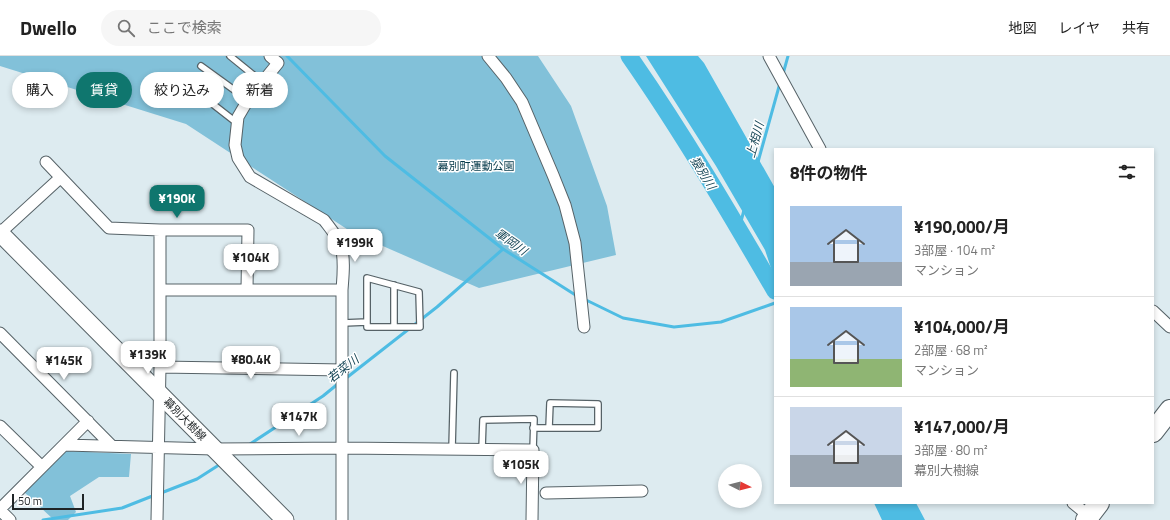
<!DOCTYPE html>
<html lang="ja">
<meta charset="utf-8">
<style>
:root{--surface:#fff;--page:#f6f6f6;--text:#222;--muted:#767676;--line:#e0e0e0;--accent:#0f766e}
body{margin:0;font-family:"Titillium Web","Noto Sans JP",sans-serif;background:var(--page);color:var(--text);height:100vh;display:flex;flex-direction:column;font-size:15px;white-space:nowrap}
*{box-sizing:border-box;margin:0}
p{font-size:13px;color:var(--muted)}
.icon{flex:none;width:22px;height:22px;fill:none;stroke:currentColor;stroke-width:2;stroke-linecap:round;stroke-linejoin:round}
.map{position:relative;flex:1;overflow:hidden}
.side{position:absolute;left:774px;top:92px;width:380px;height:356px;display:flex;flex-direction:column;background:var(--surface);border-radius:0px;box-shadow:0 2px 6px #0003}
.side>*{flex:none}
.top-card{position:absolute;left:12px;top:16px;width:380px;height:36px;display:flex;gap:8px}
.needle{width:26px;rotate:96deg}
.fabs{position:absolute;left:718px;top:408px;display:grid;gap:8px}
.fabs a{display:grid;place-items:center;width:44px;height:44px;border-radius:50%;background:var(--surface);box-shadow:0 2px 6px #0003;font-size:20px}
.scale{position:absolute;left:12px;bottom:10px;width:72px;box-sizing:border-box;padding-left:4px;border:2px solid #1f2426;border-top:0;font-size:11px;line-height:14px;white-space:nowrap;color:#1f2426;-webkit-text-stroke:3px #fff;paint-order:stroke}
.price{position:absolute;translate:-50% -34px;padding:0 9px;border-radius:8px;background:#fff;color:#222;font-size:13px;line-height:26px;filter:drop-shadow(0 1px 2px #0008)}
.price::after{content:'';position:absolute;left:50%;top:24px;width:12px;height:9px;margin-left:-6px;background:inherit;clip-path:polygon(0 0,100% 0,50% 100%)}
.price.on{background:var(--accent);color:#fff}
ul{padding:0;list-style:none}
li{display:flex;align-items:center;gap:12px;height:100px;padding:0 16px}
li+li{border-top:1px solid var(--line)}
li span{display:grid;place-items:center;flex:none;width:112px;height:80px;border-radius:0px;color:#555}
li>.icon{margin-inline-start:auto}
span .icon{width:48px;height:48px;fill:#fffc;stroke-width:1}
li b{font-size:17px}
h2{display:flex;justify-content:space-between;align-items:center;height:48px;padding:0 16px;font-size:17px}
.tag{padding:0 14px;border-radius:18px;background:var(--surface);box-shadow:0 2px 6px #0003;font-size:14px;line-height:36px}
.tag.on{background:var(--accent);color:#fff}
header{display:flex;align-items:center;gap:24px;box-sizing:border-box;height:56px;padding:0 20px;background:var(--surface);border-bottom:1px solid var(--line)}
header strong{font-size:19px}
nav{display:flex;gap:22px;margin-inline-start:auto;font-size:14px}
.search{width:280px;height:36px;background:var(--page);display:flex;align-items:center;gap:10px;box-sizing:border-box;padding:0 14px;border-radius:22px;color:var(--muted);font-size:15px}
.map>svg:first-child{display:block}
.green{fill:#82c1d9}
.water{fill:#4ebce3}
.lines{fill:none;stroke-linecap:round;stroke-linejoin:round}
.stream{stroke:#4ebce3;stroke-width:3}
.river{stroke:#4ebce3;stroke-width:17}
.lane-casing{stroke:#566267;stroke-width:8}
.street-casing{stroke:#566267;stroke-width:13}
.primary-casing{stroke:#566267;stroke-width:19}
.highway-casing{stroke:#566267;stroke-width:22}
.lane{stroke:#fff;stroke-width:5.5}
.street{stroke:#fff;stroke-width:11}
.primary{stroke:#fff;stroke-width:17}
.highway{stroke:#fff;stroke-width:20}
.labels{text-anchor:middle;stroke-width:3;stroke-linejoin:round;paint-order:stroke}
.park-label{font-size:11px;fill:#053949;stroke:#fff}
.street-label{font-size:11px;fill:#1f2426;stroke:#fff}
.water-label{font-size:12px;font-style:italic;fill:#194858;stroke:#fff}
</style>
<header>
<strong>Dwello</strong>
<div class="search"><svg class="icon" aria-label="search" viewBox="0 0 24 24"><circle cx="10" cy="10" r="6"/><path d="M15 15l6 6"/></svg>ここで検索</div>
<nav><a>地図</a><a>レイヤ</a><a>共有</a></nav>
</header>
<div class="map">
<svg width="1170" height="464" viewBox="0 0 1170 464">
<rect width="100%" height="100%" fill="#ddebf0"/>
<path class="green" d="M 0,0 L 538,0 L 571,50 L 607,150 L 616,199 L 479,232 L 353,177 L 186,68 L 0,10 Z
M 65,395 L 131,398 L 129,421 L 99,421 L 70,440 L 76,456 L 68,464 L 54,464 L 24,436 Z"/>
<path class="water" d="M 646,0 L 698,0 L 704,7 L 775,132 L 775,224 L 765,194 L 716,110 Z
M 874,447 L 916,447 L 925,464 L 882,464 Z"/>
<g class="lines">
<path class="stream" d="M 287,0 L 385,100 L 503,193 L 577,240
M 783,18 L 788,0
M 758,106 L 780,27
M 739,173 L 744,154
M 584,243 L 623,262 L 674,271 L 721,266 L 775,247
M 345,323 L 437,251 L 503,193
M 250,388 L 323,340 L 339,327
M 161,437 L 197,423 L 222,407
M 43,464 L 122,452 L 155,439"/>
<path class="river" d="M 629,0 C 682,76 729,156 775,235"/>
<g class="lane-casing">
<path id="lane" d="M 230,0 L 262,26
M 201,10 L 248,44
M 187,28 L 237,67
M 343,267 L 367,266 L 367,222 L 419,236 L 420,271 L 367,271 L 367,266
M 394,271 L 394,229
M 533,372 L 598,372 L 598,348 L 550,347 L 549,372
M 452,393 L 454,317
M 482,393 L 483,364 L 534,363 L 533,394"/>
</g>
<g class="street-casing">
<path id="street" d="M 270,0 L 278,7 L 248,44 L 238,61 L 235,89 L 238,102 L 250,121 L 324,164 C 330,172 338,181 341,190 C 345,204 343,220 342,234 L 342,464
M 488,0 L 506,22 L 522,46 L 553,119 L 565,149 L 575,187 L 584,271
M 769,0 L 820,93
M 46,106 L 109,172 L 160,174 L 248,174 L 247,233
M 0,177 L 60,122
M 160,234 L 342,234
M 1153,255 L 1170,271
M 0,277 L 112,390
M 160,311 L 343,314
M 0,370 L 42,411
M 64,389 L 214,393 L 342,392 L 533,394 L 532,464
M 546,437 L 642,435
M 1073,447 L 1089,460 L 1093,462
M 0,453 L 88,365
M 0,454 L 10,464
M 157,464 L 160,311 L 160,174"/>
</g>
<g class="primary-casing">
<path id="primary" d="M 0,177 L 285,464"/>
</g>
<g class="highway-casing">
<path id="highway" d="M 1153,376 L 1170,354
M 1086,464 L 1099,447"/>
</g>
<use href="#lane" class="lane"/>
<use href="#street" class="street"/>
<use href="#primary" class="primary"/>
<use href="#highway" class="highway"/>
</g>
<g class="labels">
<g class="park-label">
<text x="476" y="114">幕別町運動公園</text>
</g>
<g class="street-label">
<text transform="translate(185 363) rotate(45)" y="4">幕別大樹線</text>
</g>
<g class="water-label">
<text transform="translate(755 84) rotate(-74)" y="4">上相川</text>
<text transform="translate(703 117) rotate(59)" y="4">猿別川</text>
<text transform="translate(511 186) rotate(35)" y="4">軍岡川</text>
<text transform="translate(343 313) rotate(-38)" y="4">若菜川</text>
</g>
</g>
</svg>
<div class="fabs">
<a><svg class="needle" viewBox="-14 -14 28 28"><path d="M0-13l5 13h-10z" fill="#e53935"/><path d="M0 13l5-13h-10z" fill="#767676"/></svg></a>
</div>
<div class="scale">50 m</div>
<b class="price on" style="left:177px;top:163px">¥190K</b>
<b class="price" style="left:355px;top:207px">¥199K</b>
<b class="price" style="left:251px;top:222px">¥104K</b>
<b class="price" style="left:148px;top:319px">¥139K</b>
<b class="price" style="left:251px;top:324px">¥80.4K</b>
<b class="price" style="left:64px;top:325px">¥145K</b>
<b class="price" style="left:299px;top:381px">¥147K</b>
<b class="price" style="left:521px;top:429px">¥105K</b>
<div class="top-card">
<a class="tag">購入</a>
<a class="tag on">賃貸</a>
<a class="tag">絞り込み</a>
<a class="tag">新着</a>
</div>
<section class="side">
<h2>8件の物件<svg class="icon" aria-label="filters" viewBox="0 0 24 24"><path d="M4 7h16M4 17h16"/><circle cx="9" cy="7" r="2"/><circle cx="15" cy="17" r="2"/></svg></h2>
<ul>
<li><span style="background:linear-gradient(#a9c7e8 70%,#9aa5b1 0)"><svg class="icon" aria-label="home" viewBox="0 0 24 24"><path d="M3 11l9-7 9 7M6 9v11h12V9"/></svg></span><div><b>¥190,000/月</b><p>3部屋 · 104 m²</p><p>マンション</p></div></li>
<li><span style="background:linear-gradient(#a9c7e8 65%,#8fb573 0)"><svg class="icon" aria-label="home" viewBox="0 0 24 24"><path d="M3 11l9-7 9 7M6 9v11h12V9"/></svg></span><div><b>¥104,000/月</b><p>2部屋 · 68 m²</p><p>マンション</p></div></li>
<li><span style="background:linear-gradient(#c9d6e8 60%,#9aa5b1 0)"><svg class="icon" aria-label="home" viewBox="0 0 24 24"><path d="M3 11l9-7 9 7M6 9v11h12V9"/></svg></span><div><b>¥147,000/月</b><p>3部屋 · 80 m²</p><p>幕別大樹線</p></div></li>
</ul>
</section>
</div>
